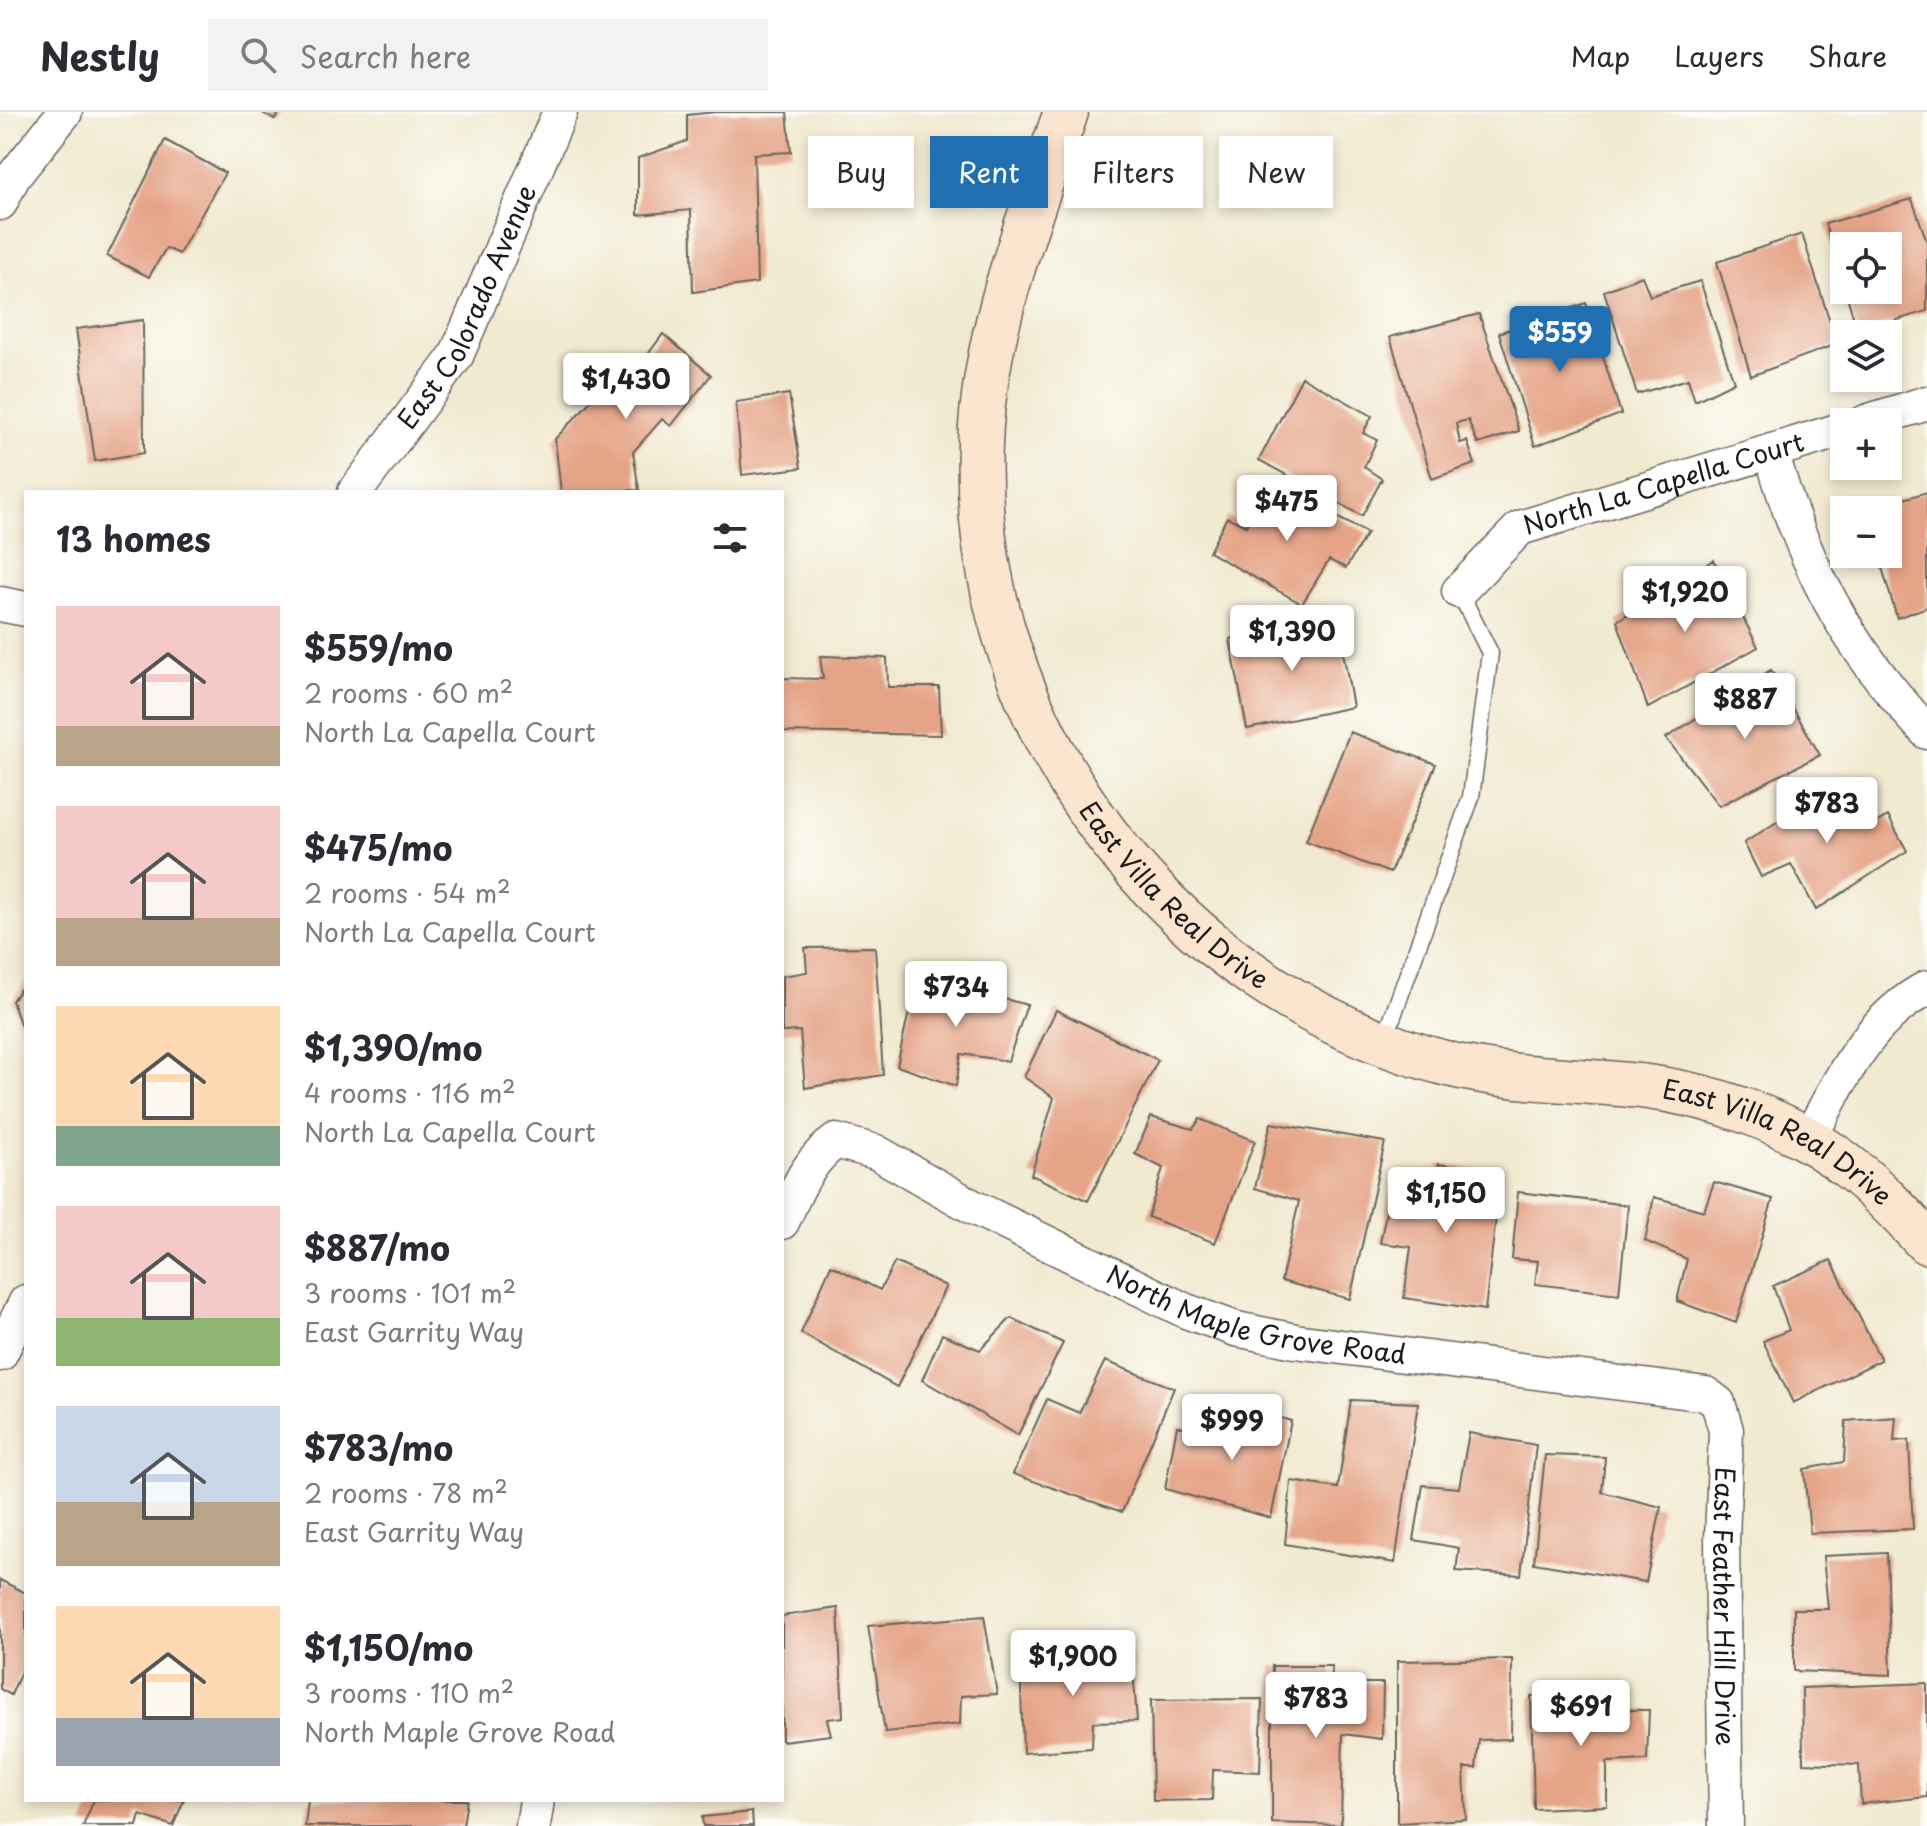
<!DOCTYPE html>
<meta charset="utf-8">
<style>
:root{--surface:#fff;--page:#f2f2f3;--text:#2b2b33;--muted:#7c7c81;--line:#e1e1e2;--accent:#1f6fb2}
body{margin:0;font-family:"Playpen Sans",sans-serif;background:var(--page);color:var(--text);height:100vh;display:flex;flex-direction:column;font-size:30px;white-space:nowrap}
*{box-sizing:border-box;margin:0}
p{font-size:26px;color:var(--muted)}
.icon{flex:none;width:44px;height:44px;fill:none;stroke:currentColor;stroke-width:2;stroke-linecap:round;stroke-linejoin:round}
.map{position:relative;flex:1;overflow:hidden}
.sheet{position:absolute;left:24px;top:378px;width:760px;height:1312px;display:flex;flex-direction:column;background:var(--surface);border-radius:0px;box-shadow:0 4px 12px #0003}
.sheet>*{flex:none}
.guide{position:absolute;left:808px;top:24px;width:760px;height:72px;display:flex;gap:16px}
.controls{position:absolute;left:1830px;top:120px;display:grid;gap:16px}
.controls a{display:grid;place-items:center;width:72px;height:72px;border-radius:0px;background:var(--surface);box-shadow:0 4px 12px #0003;font-size:40px}
.price{position:absolute;translate:-50% -68px;padding:0 18px;border-radius:8px;background:#fff;color:#222;font-size:26px;line-height:52px;filter:drop-shadow(0 2px 4px #0008)}
.price::after{content:'';position:absolute;left:50%;top:48px;width:24px;height:18px;margin-left:-12px;background:inherit;clip-path:polygon(0 0,100% 0,50% 100%)}
.price.current{background:var(--accent);color:#fff}
ul{padding:0;list-style:none}
li{display:flex;align-items:center;gap:24px;height:200px;padding:0 32px}
li span{display:grid;place-items:center;flex:none;width:224px;height:160px;border-radius:0px;color:#555}
li>.icon{margin-inline-start:auto}
span .icon{width:96px;height:96px;fill:#fffc;stroke-width:1}
li b{font-size:34px}
h2{display:flex;justify-content:space-between;align-items:center;height:96px;padding:0 32px;font-size:34px}
.pill{padding:0 28px;border-radius:0px;background:var(--surface);box-shadow:0 4px 12px #0003;font-size:28px;line-height:72px}
.pill.current{background:var(--accent);color:#fff}
header{display:flex;align-items:center;gap:48px;box-sizing:border-box;height:112px;padding:0 40px;background:var(--surface);border-bottom:2px solid var(--line)}
header strong{font-size:38px}
nav{display:flex;gap:44px;margin-inline-start:auto;font-size:28px}
.search{width:560px;height:72px;background:var(--page);display:flex;align-items:center;gap:20px;box-sizing:border-box;padding:0 28px;border-radius:0px;color:var(--muted);font-size:30px}
.map>svg:first-child{display:block}
.building{fill:#e5a488}
.lines{fill:none;stroke-linecap:round;stroke-linejoin:round}
.lane-casing{stroke:#67645b;stroke-width:19}
.street-casing{stroke:#67645b;stroke-width:37}
.secondary-casing{stroke:#67645b;stroke-width:47}
.lane{stroke:#fff;stroke-width:16}
.street{stroke:#fff;stroke-width:34}
.secondary{stroke:#fce5cf;stroke-width:44}
.labels{text-anchor:middle;stroke-width:6;stroke-linejoin:round;paint-order:stroke}
.street-label{font-size:26px;fill:#1c1c1c;stroke:#fdfcf7}
</style>
<header>
<strong>Nestly</strong>
<div class="search"><svg class="icon" aria-label="search" viewBox="0 0 24 24"><circle cx="10" cy="10" r="6"/><path d="M15 15l6 6"/></svg>Search here</div>
<nav><a>Map</a><a>Layers</a><a>Share</a></nav>
</header>
<div class="map">
<svg width="1927" height="1714" viewBox="0 0 1927 1714">
<rect width="100%" height="100%" fill="#fdfcf7"/>
<filter id="ink" filterUnits="userSpaceOnUse"><feTurbulence type="fractalNoise" baseFrequency=".0125" numOctaves="2"/><feDisplacementMap in="SourceGraphic" scale="16" xChannelSelector="R" yChannelSelector="G"/><feConvolveMatrix kernelMatrix="1 2 1 2 8 2 1 2 1" color-interpolation-filters="sRGB"/></filter>
<filter id="wash" filterUnits="userSpaceOnUse"><feTurbulence type="fractalNoise" baseFrequency=".006" numOctaves="4" result="noise"/><feDisplacementMap in="SourceGraphic" scale="32" xChannelSelector="R" yChannelSelector="G"/><feGaussianBlur stdDeviation="1.8" result="paint"/><feColorMatrix in="noise" values="0 0 0 0 0 0 0 0 0 0 0 0 0 0 0 0 0 1.4 0 .05"/><feComposite in="paint" operator="in"/></filter>
<g filter="url(#wash)">
<rect width="100%" height="100%" fill="#f1ead1"/>
<g id="blocks">
<path class="building" d="M 261,0 L 280,0 L 275,8 Z
M 715,0 L 787,0 L 791,40 L 754,42 L 757,171 L 693,180 L 691,98 L 638,103 L 638,46 L 687,29 L 687,3 Z
M 165,28 L 225,61 L 179,142 L 166,136 L 149,165 L 107,144 Z
M 1912,87 L 1927,130 L 1927,199 L 1858,220 L 1845,178 L 1888,178 L 1888,134 L 1844,134 L 1843,171 L 1825,112 Z
M 1802,122 L 1837,232 L 1751,264 L 1717,150 Z
M 1642,164 L 1650,184 L 1700,169 L 1734,270 L 1695,289 L 1688,267 L 1637,282 L 1604,179 Z
M 1586,191 L 1621,302 L 1535,334 L 1499,221 Z
M 1479,202 L 1519,319 L 1478,332 L 1468,308 L 1456,311 L 1460,331 L 1467,329 L 1475,352 L 1432,367 L 1390,225 Z
M 143,208 L 144,341 L 95,349 L 76,217 Z
M 663,222 L 711,263 L 671,314 L 662,307 L 633,340 L 639,378 L 561,380 L 555,327 L 614,264 L 624,275 Z
M 1302,265 L 1372,304 L 1363,321 L 1377,328 L 1364,355 L 1382,367 L 1362,404 L 1259,348 Z
M 789,282 L 801,356 L 742,363 L 736,290 Z
M 1270,370 L 1367,421 L 1346,456 L 1329,448 L 1302,492 L 1209,440 L 1227,405 L 1246,414 Z
M 1927,380 L 1927,495 L 1897,506 L 1878,442 L 1888,442 L 1888,398 L 1870,397 Z
M 1714,448 L 1758,535 L 1648,596 L 1617,509 Z
M 1337,506 L 1353,595 L 1247,617 L 1230,527 Z
M 820,544 L 887,546 L 888,575 L 939,575 L 941,623 L 782,620 L 782,566 L 823,567 Z
M 1771,558 L 1820,643 L 1719,694 L 1666,626 Z
M 1350,620 L 1436,652 L 1390,761 L 1306,729 Z
M 1842,668 L 1870,714 L 1888,704 L 1907,739 L 1816,798 L 1791,752 L 1761,765 L 1744,731 Z
M 875,835 L 883,963 L 805,976 L 800,919 L 782,920 L 782,864 L 807,860 L 805,836 Z
M 917,863 L 1027,893 L 1008,949 L 961,942 L 956,974 L 897,954 Z
M 26,869 L 26,912 L 21,914 L 12,889 Z
M 1056,898 L 1158,948 L 1088,1089 L 1031,1063 L 1054,986 L 1024,965 Z
M 1151,1005 L 1193,1017 L 1200,1007 L 1255,1029 L 1215,1131 L 1148,1105 L 1163,1056 L 1135,1042 Z
M 1271,1011 L 1385,1030 L 1350,1187 L 1281,1169 L 1299,1089 L 1255,1076 Z
M 1439,1052 L 1501,1062 L 1485,1198 L 1404,1186 L 1411,1135 L 1380,1131 L 1392,1071 L 1434,1077 Z
M 1714,1070 L 1773,1087 L 1736,1211 L 1677,1189 L 1687,1147 L 1645,1129 L 1654,1085 L 1704,1099 Z
M 1518,1080 L 1628,1093 L 1619,1182 L 1535,1172 L 1538,1149 L 1512,1147 Z
M 1831,1148 L 1881,1248 L 1793,1291 L 1763,1229 L 1789,1218 L 1773,1174 Z
M 895,1150 L 946,1174 L 897,1275 L 801,1221 L 831,1153 L 880,1178 Z
M 1011,1206 L 1063,1231 L 1018,1323 L 922,1268 L 942,1222 L 980,1238 Z
M 1105,1249 L 1174,1276 L 1122,1400 L 1013,1362 L 1047,1287 L 1079,1301 Z
M 1351,1288 L 1418,1291 L 1395,1451 L 1285,1432 L 1291,1369 L 1338,1376 Z
M 1236,1292 L 1291,1309 L 1271,1406 L 1165,1377 L 1177,1314 L 1226,1322 Z
M 1896,1305 L 1894,1329 L 1909,1328 L 1913,1417 L 1810,1421 L 1804,1357 L 1844,1350 L 1846,1309 Z
M 1469,1321 L 1536,1333 L 1521,1463 L 1456,1459 L 1459,1436 L 1414,1428 L 1423,1373 L 1459,1376 Z
M 1545,1343 L 1605,1345 L 1602,1380 L 1661,1395 L 1646,1470 L 1534,1451 Z
M 1887,1441 L 1891,1563 L 1794,1559 L 1794,1497 L 1828,1497 L 1823,1444 Z
M 0,1468 L 26,1481 L 26,1548 L 11,1583 L 0,1577 Z
M 838,1496 L 843,1605 L 827,1607 L 831,1623 L 782,1629 L 782,1504 Z
M 984,1504 L 997,1582 L 961,1584 L 960,1612 L 885,1620 L 868,1514 Z
M 1020,1543 L 1132,1543 L 1137,1609 L 1093,1610 L 1092,1636 L 1023,1641 Z
M 1512,1547 L 1511,1627 L 1479,1628 L 1476,1656 L 1464,1656 L 1466,1707 L 1397,1711 L 1397,1549 Z
M 1272,1554 L 1332,1554 L 1331,1571 L 1383,1571 L 1382,1627 L 1343,1622 L 1341,1713 L 1272,1711 Z
M 1927,1571 L 1927,1685 L 1861,1692 L 1859,1653 L 1803,1651 L 1802,1576 Z
M 1593,1581 L 1594,1598 L 1649,1598 L 1647,1648 L 1607,1650 L 1607,1694 L 1534,1697 L 1531,1584 Z
M 1262,1587 L 1260,1660 L 1213,1658 L 1212,1688 L 1153,1689 L 1151,1588 Z
M 94,1688 L 184,1688 L 173,1714 L 140,1703 L 137,1714 L 83,1714 Z
M 308,1688 L 467,1688 L 463,1714 L 305,1714 Z
M 752,1700 L 753,1714 L 703,1714 L 702,1705 Z"/>
</g>
</g>
<g filter="url(#ink)">
<use href="#blocks" fill-opacity="0" stroke="#67645b" stroke-width="2"/>
<g class="lines">
<g class="lane-casing">
<path id="lane" d="M 1385,926 L 1471,685 L 1490,541 L 1459,479"/>
</g>
<g class="street-casing">
<g id="street">
<path d="M 0,91 L 13,65 L 65,0"/>
<path d="M 1866,310 L 1927,291"/>
<path d="M 1771,339 C 1804,455 1845,532 1927,620"/>
<path id="s1" d="M 355,380 L 456,244 L 560,0"/>
<path id="s2" d="M 1459,479 L 1520,416 L 1844,317"/>
<path d="M 0,492 L 26,497"/>
<path d="M 1808,1029 C 1839,971 1866,908 1927,876"/>
<path id="s3" d="M 782,1110 C 796,1080 807,1049 836,1029 L 876,1040 L 973,1095 L 1186,1199 L 1236,1217 L 1295,1229 L 1706,1282 L 1718,1291 L 1726,1318 L 1722,1429 L 1726,1714"/>
<path d="M 0,1242 L 26,1190"/>
<path d="M 533,1714 L 537,1688"/>
</g>
</g>
<g class="secondary-casing">
<g id="secondary">
<path id="s4" d="M 1066,0 C 1029,107 984,217 980,332 C 969,619 1175,884 1452,953 C 1514,968 1576,967 1640,974 C 1715,983 1793,1010 1853,1058 C 1880,1079 1903,1105 1927,1130"/>
</g>
</g>
<use href="#lane" class="lane"/>
<use href="#street" class="street"/>
<use href="#secondary" class="secondary"/>
</g>
</g>
<g class="labels">
<g class="street-label">
<text dy="9" stroke="none"><textPath href="#s1" startOffset="218">East Colorado Avenue</textPath></text>
<text dy="9" stroke="none"><textPath href="#s2" startOffset="238">North La Capella Court</textPath></text>
<text dy="9" stroke="none"><textPath href="#s4" startOffset="854">East Villa Real Drive</textPath></text>
<text dy="9" stroke="none"><textPath href="#s4" startOffset="1526">East Villa Real Drive</textPath></text>
<text dy="9" stroke="none"><textPath href="#s3" startOffset="558">North Maple Grove Road</textPath></text>
<text dy="9" stroke="none"><textPath href="#s3" startOffset="1236">East Feather Hill Drive</textPath></text>
</g>
</g>
</svg>
<div class="controls">
<a><svg class="icon" aria-label="locate" viewBox="0 0 24 24"><circle cx="12" cy="12" r="6"/><path d="M12 2v4M12 18v4M2 12h4M18 12h4"/></svg></a>
<a><svg class="icon" aria-label="layers" viewBox="0 0 24 24"><path d="M12 4l9 5-9 5-9-5zM3 14l9 5 9-5"/></svg></a>
<a>+</a>
<a>−</a>
</div>
<b class="price current" style="left:1560px;top:262px">$559</b>
<b class="price" style="left:626px;top:309px">$1,430</b>
<b class="price" style="left:1287px;top:431px">$475</b>
<b class="price" style="left:1685px;top:522px">$1,920</b>
<b class="price" style="left:1292px;top:561px">$1,390</b>
<b class="price" style="left:1745px;top:629px">$887</b>
<b class="price" style="left:1827px;top:733px">$783</b>
<b class="price" style="left:956px;top:917px">$734</b>
<b class="price" style="left:1446px;top:1123px">$1,150</b>
<b class="price" style="left:1232px;top:1350px">$999</b>
<b class="price" style="left:1073px;top:1586px">$1,900</b>
<b class="price" style="left:1316px;top:1628px">$783</b>
<b class="price" style="left:1581px;top:1636px">$691</b>
<div class="guide">
<a class="pill">Buy</a>
<a class="pill current">Rent</a>
<a class="pill">Filters</a>
<a class="pill">New</a>
</div>
<section class="sheet">
<h2>13 homes<svg class="icon" aria-label="filters" viewBox="0 0 24 24"><path d="M4 7h16M4 17h16"/><circle cx="9" cy="7" r="2"/><circle cx="15" cy="17" r="2"/></svg></h2>
<ul>
<li><span style="background:linear-gradient(#f6c9c9 75%,#b9a48a 0)"><svg class="icon" aria-label="home" viewBox="0 0 24 24"><path d="M3 11l9-7 9 7M6 9v11h12V9"/></svg></span><div><b>$559/mo</b><p>2 rooms · 60 m²</p><p>North La Capella Court</p></div></li>
<li><span style="background:linear-gradient(#f6c9c9 70%,#b9a48a 0)"><svg class="icon" aria-label="home" viewBox="0 0 24 24"><path d="M3 11l9-7 9 7M6 9v11h12V9"/></svg></span><div><b>$475/mo</b><p>2 rooms · 54 m²</p><p>North La Capella Court</p></div></li>
<li><span style="background:linear-gradient(#ffd9b3 75%,#7fa58c 0)"><svg class="icon" aria-label="home" viewBox="0 0 24 24"><path d="M3 11l9-7 9 7M6 9v11h12V9"/></svg></span><div><b>$1,390/mo</b><p>4 rooms · 116 m²</p><p>North La Capella Court</p></div></li>
<li><span style="background:linear-gradient(#f6c9c9 70%,#8fb573 0)"><svg class="icon" aria-label="home" viewBox="0 0 24 24"><path d="M3 11l9-7 9 7M6 9v11h12V9"/></svg></span><div><b>$887/mo</b><p>3 rooms · 101 m²</p><p>East Garrity Way</p></div></li>
<li><span style="background:linear-gradient(#c9d6e8 60%,#b9a48a 0)"><svg class="icon" aria-label="home" viewBox="0 0 24 24"><path d="M3 11l9-7 9 7M6 9v11h12V9"/></svg></span><div><b>$783/mo</b><p>2 rooms · 78 m²</p><p>East Garrity Way</p></div></li>
<li><span style="background:linear-gradient(#ffd9b3 70%,#9aa5b1 0)"><svg class="icon" aria-label="home" viewBox="0 0 24 24"><path d="M3 11l9-7 9 7M6 9v11h12V9"/></svg></span><div><b>$1,150/mo</b><p>3 rooms · 110 m²</p><p>North Maple Grove Road</p></div></li>
</ul>
</section>
</div>
